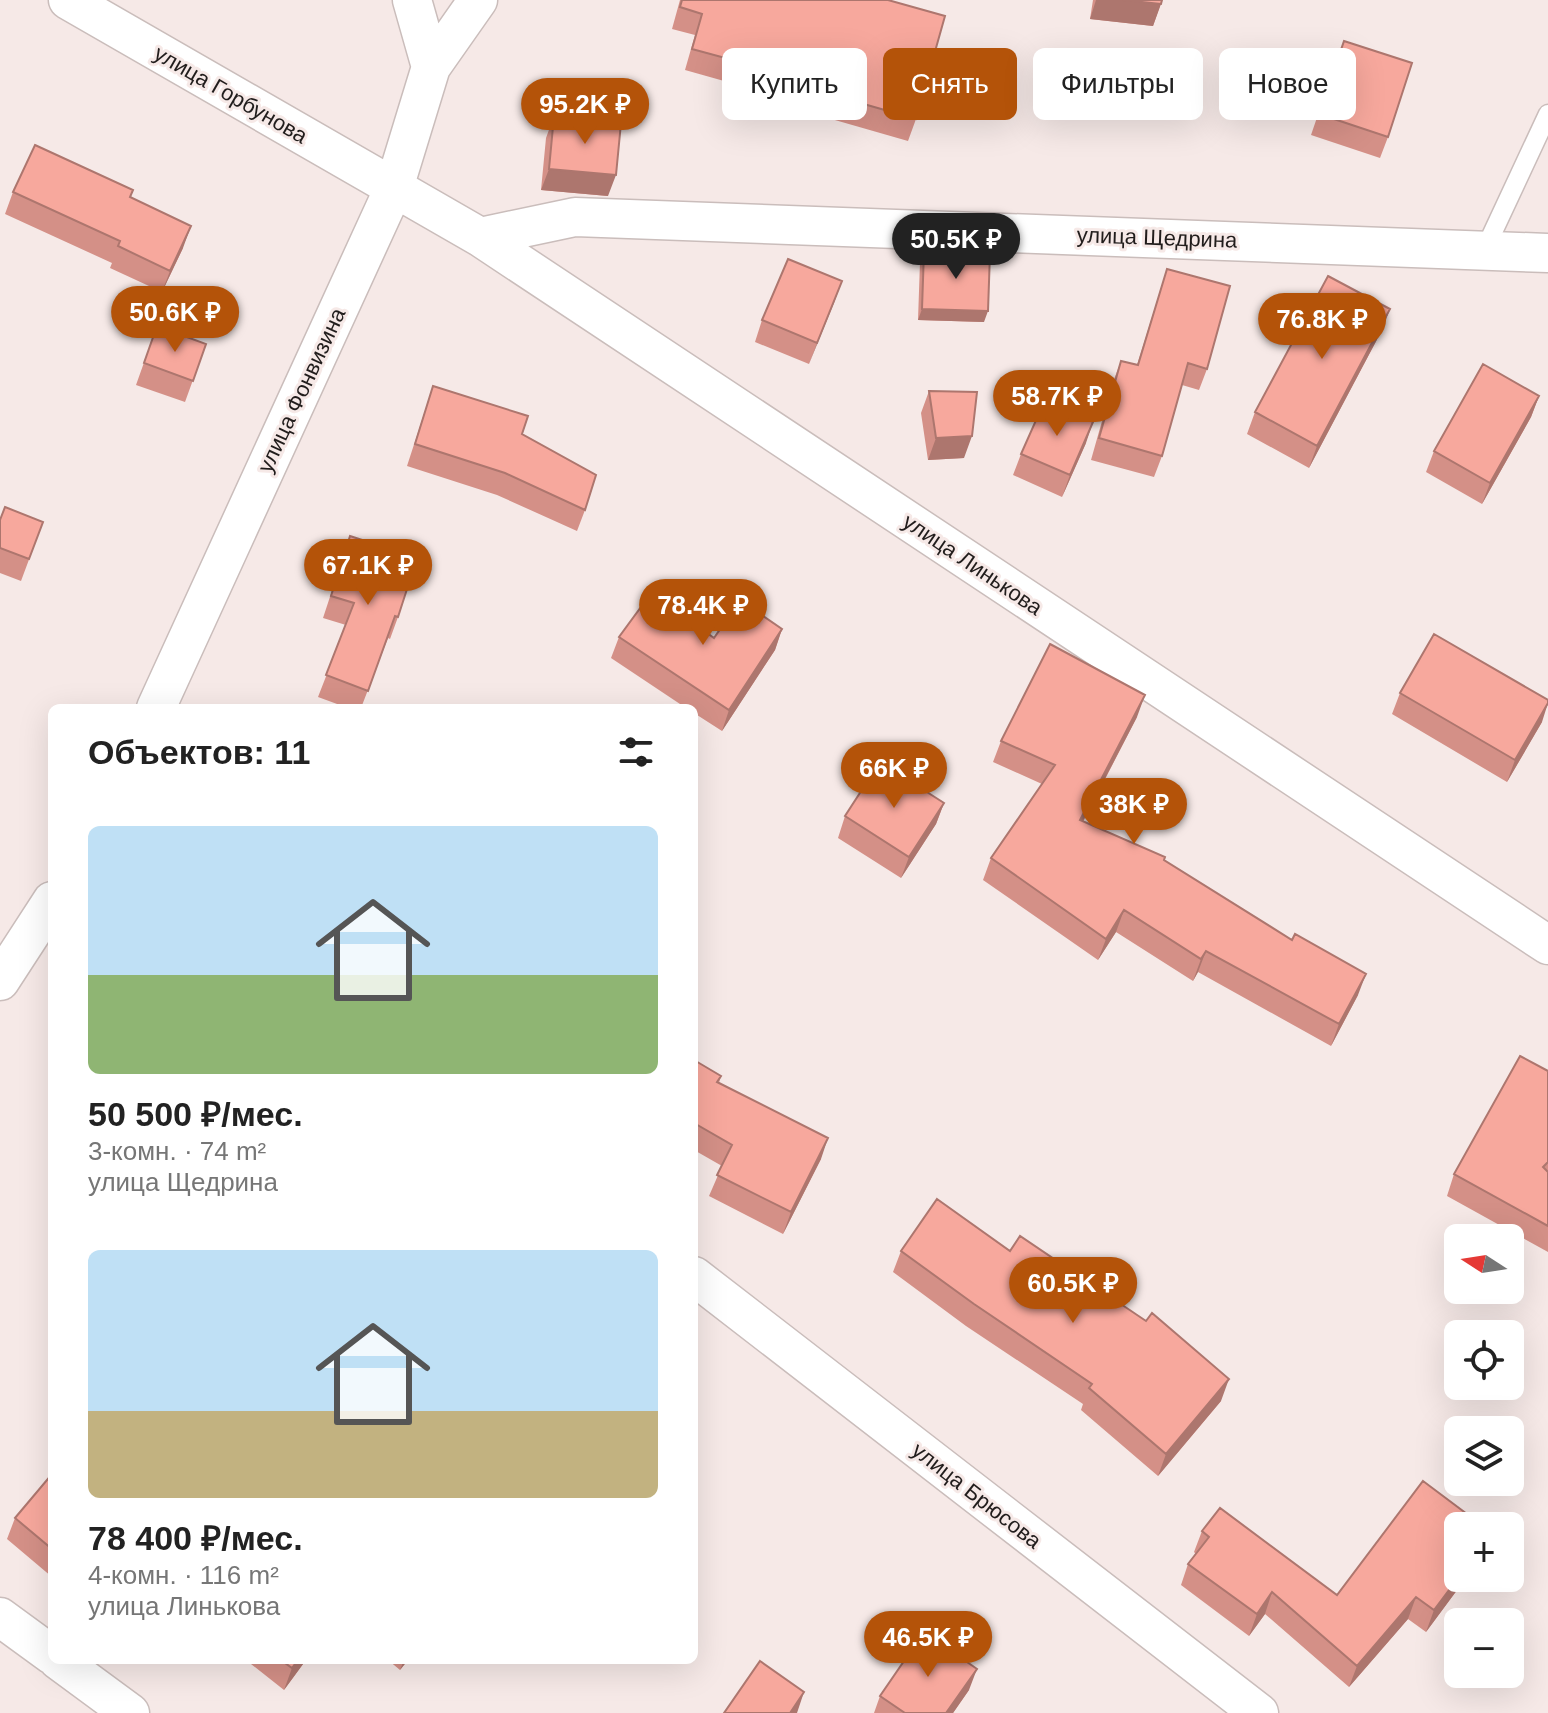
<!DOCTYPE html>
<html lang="ru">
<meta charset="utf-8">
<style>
:root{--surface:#fff;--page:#f2f2f2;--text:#222;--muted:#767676;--accent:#b45309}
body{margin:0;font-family:Arial,sans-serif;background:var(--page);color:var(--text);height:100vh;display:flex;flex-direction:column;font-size:30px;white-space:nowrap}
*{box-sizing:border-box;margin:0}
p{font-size:26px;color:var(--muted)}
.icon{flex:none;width:44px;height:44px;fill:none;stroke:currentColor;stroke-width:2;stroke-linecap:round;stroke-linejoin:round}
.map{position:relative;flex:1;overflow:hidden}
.panel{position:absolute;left:48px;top:704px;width:650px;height:960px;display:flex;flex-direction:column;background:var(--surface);border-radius:12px;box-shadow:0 8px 32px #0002}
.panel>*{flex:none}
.top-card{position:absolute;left:722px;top:48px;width:706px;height:72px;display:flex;gap:16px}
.needle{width:52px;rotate:282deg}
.controls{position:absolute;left:1444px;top:1224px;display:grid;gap:16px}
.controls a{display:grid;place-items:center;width:80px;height:80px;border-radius:12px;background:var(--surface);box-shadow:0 8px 32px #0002;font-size:40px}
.price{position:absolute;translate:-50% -68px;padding:0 18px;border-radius:28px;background:var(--accent);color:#fff;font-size:26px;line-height:52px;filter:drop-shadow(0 2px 4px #0008)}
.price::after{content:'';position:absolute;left:50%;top:48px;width:24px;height:18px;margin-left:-12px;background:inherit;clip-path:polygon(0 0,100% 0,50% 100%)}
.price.active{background:#222;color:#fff}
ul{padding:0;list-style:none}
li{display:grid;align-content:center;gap:16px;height:424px;padding:0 40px}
li span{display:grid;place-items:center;height:248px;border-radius:12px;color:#555}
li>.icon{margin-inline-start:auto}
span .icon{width:144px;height:144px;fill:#fffc;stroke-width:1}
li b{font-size:34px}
h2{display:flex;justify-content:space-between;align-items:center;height:96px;padding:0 40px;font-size:34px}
.chip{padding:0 28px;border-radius:12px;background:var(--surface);box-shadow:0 8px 32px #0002;font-size:28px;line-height:72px}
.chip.active{background:var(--accent);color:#fff}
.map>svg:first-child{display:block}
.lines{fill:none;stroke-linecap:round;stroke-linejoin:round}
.lane-casing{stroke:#cabdbb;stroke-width:21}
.street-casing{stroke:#cabdbb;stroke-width:41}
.lane{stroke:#fff;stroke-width:18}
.street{stroke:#fff;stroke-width:38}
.wall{fill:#d49087}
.shaded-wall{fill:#ad766e}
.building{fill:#f7a89d;stroke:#ad766e;stroke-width:2}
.labels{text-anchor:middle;stroke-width:6;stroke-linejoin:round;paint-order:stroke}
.street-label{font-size:22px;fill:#211d1c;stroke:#f6e9e7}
</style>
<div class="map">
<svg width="1548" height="1713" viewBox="0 0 1548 1713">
<rect width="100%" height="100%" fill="#f6e9e7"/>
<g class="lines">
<g class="lane-casing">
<path id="lane" d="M 1485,249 L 1548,114"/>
</g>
<g class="street-casing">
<path id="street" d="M 68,0 L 480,237 L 1548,945
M 412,0 L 431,67
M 480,237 L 575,217 L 1548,253
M 156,708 L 394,188 L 431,67 L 478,0
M 0,981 L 52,901
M 694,1276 L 1259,1713
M 0,1617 L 52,1655
M 58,1660 L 130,1713"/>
</g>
<use href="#lane" class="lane"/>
<use href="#street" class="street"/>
</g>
<path class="wall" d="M 680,0 L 888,0 L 916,119 L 908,141 L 800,110 L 802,103 L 685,70 L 695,35 L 672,29 Z
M 1093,0 L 1162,0 L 1153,26 L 1090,19 Z
M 1336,62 L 1388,137 L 1380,158 L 1311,135 Z
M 554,116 L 608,196 L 541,190 L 546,138 Z
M 13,192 L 130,198 L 183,248 L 162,292 L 110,268 L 112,263 L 5,214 Z
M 924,251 L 984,322 L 918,320 L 920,262 Z
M 1167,269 L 1207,369 L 1199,390 L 1182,385 L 1162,456 L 1154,477 L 1091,460 L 1113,382 L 1121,361 L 1137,365 Z
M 842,281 L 809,364 L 755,342 L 762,320 Z
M 157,326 L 206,344 L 185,402 L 136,385 Z
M 1382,330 L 1309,468 L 1247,434 L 1255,412 Z
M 433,386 L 585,510 L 577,531 L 497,495 L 407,466 Z
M 929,391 L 964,458 L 928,460 L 921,413 Z
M 1539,396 L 1531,417 L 1482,504 L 1426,472 L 1434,451 Z
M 1086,443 L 1062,497 L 1013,475 L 1021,454 Z
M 0,520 L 43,522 L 21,581 L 0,573 Z
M 350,536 L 398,617 L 390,639 L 388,638 L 361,708 L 348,708 L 318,697 L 346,625 L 323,618 Z
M 782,629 L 775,650 L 722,731 L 694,713 L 694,708 L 686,708 L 611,658 L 619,637 L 714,638 Z
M 1400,693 L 1542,722 L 1507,782 L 1392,714 Z
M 1137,717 L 1083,822 L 1164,860 L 1358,995 L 1331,1046 L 1198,972 L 1193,981 L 1116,932 L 1098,960 L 983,880 L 991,858 L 1042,784 L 993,762 L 1001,741 Z
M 944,803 L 936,824 L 901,878 L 838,838 L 845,816 Z
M 694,1060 L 721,1076 L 719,1083 L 821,1159 L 783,1234 L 709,1196 L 722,1166 L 694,1150 Z
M 1548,1071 L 1548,1252 L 1447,1196 L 1454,1174 Z
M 901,1251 L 1221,1401 L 1158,1476 L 1081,1410 L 1083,1404 L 966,1326 L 893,1272 Z
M 52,1474 L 52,1577 L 7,1539 L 15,1518 Z
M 1202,1531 L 1337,1595 L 1458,1578 L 1466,1578 L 1426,1632 L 1408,1619 L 1349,1687 L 1265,1614 L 1249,1636 L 1181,1585 L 1188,1564 L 1196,1554 L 1194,1552 Z
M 246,1660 L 306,1660 L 284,1690 Z
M 388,1660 L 408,1660 L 400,1670 Z
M 969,1690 L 953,1713 L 874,1713 L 880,1696 Z"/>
<path class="shaded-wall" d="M 1096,0 L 1123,0 L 1161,4 L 1153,26 L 1090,19 Z
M 549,169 L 616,175 L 608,196 L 541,190 Z
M 191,226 L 183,248 L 162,292 L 170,271 Z
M 842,281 L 834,303 L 809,364 L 817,343 Z
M 922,309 L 988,311 L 984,322 L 918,320 Z
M 1390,309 L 1382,330 L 1309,468 L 1317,446 Z
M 1539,396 L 1531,417 L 1482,504 L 1490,483 Z
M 1093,422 L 1086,443 L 1062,497 L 1070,475 Z
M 972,436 L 964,458 L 928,460 L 936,438 Z
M 782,629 L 775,650 L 722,731 L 729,710 Z
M 1145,695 L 1137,717 L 1072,842 L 1080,820 Z
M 1548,703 L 1542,722 L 1507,782 L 1515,760 Z
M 944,803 L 936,824 L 901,878 L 909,857 Z
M 1124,910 L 1116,932 L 1098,960 L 1106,939 Z
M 1206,951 L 1198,972 L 1193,981 L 1201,959 Z
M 1366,974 L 1358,995 L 1331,1046 L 1339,1024 Z
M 828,1138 L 821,1159 L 783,1234 L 791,1212 Z
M 1229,1379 L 1221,1401 L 1158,1476 L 1166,1454 Z
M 1458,1578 L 1466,1578 L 1426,1632 L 1434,1610 Z
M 1272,1592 L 1265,1614 L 1249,1636 L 1257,1614 Z
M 1416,1597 L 1408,1619 L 1349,1687 L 1357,1666 Z
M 298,1660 L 306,1660 L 284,1690 L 292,1668 Z
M 404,1660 L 408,1660 L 400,1670 Z
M 977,1669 L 969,1690 L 953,1713 L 946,1713 Z
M 804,1692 L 797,1713 L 790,1713 Z"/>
<path class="building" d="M 682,0 L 888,0 L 945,16 L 916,119 L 808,88 L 810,81 L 692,49 L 702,14 L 680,7 Z
M 1123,0 L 1162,0 L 1161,4 Z
M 1344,41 L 1412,63 L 1388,137 L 1319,114 Z
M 554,116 L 621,123 L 616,175 L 549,169 Z
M 35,145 L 133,190 L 130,197 L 191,226 L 170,271 L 118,246 L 120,241 L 13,192 Z
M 924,251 L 990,253 L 988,311 L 922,309 Z
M 788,259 L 842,281 L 817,343 L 762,320 Z
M 1167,269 L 1230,286 L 1207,369 L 1188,363 L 1162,456 L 1099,438 L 1121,361 L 1138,365 Z
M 1328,276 L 1390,309 L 1317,446 L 1255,412 Z
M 157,326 L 206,344 L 193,381 L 144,363 Z
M 1483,364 L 1539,396 L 1490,483 L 1434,451 Z
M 433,386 L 528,416 L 522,434 L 596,475 L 585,510 L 505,473 L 415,444 Z
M 929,391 L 977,392 L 972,436 L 936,438 Z
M 1045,400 L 1093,422 L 1070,475 L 1021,454 Z
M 5,507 L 43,522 L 29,559 L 0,548 L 0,520 Z
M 350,536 L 417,558 L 398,617 L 395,616 L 368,691 L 326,675 L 354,603 L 331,596 Z
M 652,592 L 714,638 L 740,600 L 782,629 L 729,710 L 619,637 Z
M 1434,634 L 1548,700 L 1548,703 L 1515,760 L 1400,693 Z
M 1050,644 L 1145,695 L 1080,820 L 1165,857 L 1164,860 L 1292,940 L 1295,934 L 1366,974 L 1339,1024 L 1206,951 L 1201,959 L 1124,910 L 1106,939 L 991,858 L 1055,765 L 1001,741 Z
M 880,762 L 944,803 L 909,857 L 845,816 Z
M 1520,1056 L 1548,1071 L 1548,1162 L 1543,1167 L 1548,1172 L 1548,1226 L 1454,1174 Z
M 694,1060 L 721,1076 L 717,1082 L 828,1138 L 791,1212 L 717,1175 L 732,1145 L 694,1123 Z
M 937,1199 L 1010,1251 L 1020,1236 L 1146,1321 L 1152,1313 L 1229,1379 L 1166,1454 L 1089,1388 L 1092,1384 L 974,1304 L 901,1251 Z
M 52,1474 L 52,1549 L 15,1518 Z
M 1423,1481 L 1483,1526 L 1458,1526 L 1458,1578 L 1434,1610 L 1416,1597 L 1357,1666 L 1272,1592 L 1257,1614 L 1188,1564 L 1209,1537 L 1202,1531 L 1220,1508 L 1337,1595 Z
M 924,1632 L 977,1669 L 946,1713 L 905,1713 L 880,1696 Z
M 281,1660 L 298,1660 L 292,1668 Z
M 760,1661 L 804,1692 L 790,1713 L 724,1713 Z"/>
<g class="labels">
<g class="street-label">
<text transform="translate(231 94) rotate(30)" y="8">улица Горбунова</text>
<text transform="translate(1157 237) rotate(2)" y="8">улица Щедрина</text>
<text transform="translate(301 390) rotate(-65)" y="8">улица Фонвизина</text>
<text transform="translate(973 564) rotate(34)" y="8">улица Линькова</text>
<text transform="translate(977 1495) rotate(38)" y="8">улица Брюсова</text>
</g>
</g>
</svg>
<div class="controls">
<a><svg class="needle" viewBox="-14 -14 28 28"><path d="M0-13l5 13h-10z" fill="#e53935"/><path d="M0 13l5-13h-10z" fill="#767676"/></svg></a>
<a><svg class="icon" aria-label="locate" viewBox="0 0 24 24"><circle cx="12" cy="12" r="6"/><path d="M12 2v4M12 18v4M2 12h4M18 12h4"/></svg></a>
<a><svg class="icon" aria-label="layers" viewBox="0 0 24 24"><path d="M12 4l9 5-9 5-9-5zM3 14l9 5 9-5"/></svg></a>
<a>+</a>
<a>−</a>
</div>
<b class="price" style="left:585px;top:146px">95.2K ₽</b>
<b class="price active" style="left:956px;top:281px">50.5K ₽</b>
<b class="price" style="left:175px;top:354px">50.6K ₽</b>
<b class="price" style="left:1322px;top:361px">76.8K ₽</b>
<b class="price" style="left:1057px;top:438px">58.7K ₽</b>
<b class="price" style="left:368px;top:607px">67.1K ₽</b>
<b class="price" style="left:703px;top:647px">78.4K ₽</b>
<b class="price" style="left:894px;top:810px">66K ₽</b>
<b class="price" style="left:1134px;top:846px">38K ₽</b>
<b class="price" style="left:1073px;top:1325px">60.5K ₽</b>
<b class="price" style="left:928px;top:1679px">46.5K ₽</b>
<div class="top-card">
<a class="chip">Купить</a>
<a class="chip active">Снять</a>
<a class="chip">Фильтры</a>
<a class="chip">Новое</a>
</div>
<section class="panel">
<h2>Объектов: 11<svg class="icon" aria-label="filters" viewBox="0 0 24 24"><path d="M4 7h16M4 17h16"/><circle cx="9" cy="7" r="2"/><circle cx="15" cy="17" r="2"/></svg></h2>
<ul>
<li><span style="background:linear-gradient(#bfe0f5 60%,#8fb573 0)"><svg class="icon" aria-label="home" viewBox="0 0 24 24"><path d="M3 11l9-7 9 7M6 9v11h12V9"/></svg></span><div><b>50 500 ₽/мес.</b><p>3-комн. · 74 m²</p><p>улица Щедрина</p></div></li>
<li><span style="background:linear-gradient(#bfe0f5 65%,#c2b280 0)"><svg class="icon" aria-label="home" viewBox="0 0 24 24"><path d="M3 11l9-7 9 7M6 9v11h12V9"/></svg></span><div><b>78 400 ₽/мес.</b><p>4-комн. · 116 m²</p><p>улица Линькова</p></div></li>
</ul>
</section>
</div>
